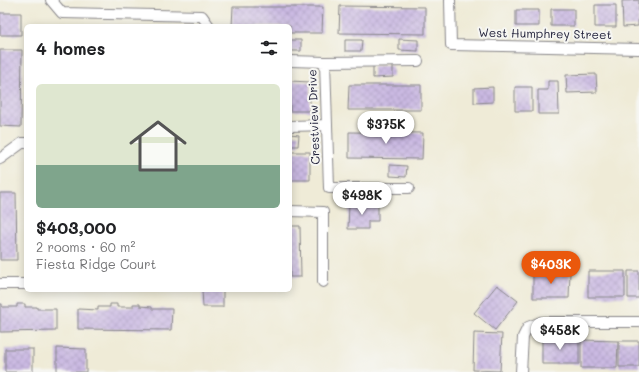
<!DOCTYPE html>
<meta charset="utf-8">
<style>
:root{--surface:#fff;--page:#f2f2f2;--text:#202124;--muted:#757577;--line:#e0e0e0;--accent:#ea580c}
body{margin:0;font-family:Mali,sans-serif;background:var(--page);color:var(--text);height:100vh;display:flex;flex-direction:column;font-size:15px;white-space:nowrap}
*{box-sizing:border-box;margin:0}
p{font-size:13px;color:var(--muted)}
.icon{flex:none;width:22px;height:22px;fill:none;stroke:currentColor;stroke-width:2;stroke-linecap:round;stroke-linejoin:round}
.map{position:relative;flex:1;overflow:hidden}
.details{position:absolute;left:24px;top:24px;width:268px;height:268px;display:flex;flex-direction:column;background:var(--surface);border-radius:6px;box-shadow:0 2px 10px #0003}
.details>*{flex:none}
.price{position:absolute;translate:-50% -34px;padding:0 9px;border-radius:14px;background:#fff;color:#222;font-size:13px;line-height:26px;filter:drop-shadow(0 1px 2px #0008)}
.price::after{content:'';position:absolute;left:50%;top:24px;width:12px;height:9px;margin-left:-6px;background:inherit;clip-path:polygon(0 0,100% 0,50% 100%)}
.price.on{background:var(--accent);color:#fff}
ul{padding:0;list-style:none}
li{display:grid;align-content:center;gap:8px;height:212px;padding:0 12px}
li+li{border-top:1px solid var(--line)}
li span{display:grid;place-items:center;height:124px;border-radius:6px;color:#555}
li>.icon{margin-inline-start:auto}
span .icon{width:72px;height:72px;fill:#fffc;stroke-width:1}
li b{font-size:17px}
h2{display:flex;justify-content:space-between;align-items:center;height:48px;padding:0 12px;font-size:17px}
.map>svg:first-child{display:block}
.building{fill:url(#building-cross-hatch)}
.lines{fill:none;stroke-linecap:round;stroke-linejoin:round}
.minor-casing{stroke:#888689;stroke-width:12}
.minor{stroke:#fff;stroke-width:10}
.labels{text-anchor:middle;stroke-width:4;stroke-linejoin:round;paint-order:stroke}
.street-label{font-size:12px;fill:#22223b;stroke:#f6f6f2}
</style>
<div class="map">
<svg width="639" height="372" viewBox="0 0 639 372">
<defs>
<pattern id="building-cross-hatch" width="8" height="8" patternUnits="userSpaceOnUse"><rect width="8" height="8" fill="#cab9e2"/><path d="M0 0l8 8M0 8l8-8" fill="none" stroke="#ad9fc3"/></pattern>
</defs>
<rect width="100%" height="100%" fill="#f6f6f2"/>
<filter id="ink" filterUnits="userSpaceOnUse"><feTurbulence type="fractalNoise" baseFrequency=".025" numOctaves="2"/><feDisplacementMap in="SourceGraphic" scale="8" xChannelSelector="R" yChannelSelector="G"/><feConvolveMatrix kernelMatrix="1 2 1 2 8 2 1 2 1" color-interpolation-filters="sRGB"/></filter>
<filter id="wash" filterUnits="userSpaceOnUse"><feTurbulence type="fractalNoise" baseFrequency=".012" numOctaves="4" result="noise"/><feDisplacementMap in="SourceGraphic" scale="16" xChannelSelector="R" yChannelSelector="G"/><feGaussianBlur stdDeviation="0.9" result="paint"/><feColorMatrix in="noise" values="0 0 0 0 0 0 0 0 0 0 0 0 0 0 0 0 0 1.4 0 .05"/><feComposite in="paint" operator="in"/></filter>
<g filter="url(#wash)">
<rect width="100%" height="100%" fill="#efebd7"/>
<g id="blocks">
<path class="building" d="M 639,0 L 638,26 L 623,27 L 622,1 Z
M 595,5 L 616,5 L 616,27 L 595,27 Z
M 340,6 L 425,7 L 425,34 L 339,33 Z
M 233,7 L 323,7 L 322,33 L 290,33 L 290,26 L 232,26 Z
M 551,9 L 574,9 L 574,26 L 551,26 Z
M 516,10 L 539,10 L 539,26 L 516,26 Z
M 0,13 L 21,13 L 21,35 L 0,35 Z
M 399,39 L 418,40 L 418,51 L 399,50 Z
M 290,40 L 301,40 L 301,51 L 290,51 Z
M 345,40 L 362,40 L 361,51 L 345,51 Z
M 0,50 L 22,50 L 21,127 L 0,126 Z
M 373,66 L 393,66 L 393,77 L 373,78 Z
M 596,74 L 597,92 L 567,93 L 566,75 Z
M 290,81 L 310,82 L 310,111 L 290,111 Z
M 548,81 L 558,81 L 559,114 L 538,114 L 538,90 L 548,90 Z
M 349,85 L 421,85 L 421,110 L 348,110 Z
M 493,87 L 493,102 L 474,103 L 474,88 Z
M 515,87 L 532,87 L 532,111 L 515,111 Z
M 349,132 L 423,133 L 422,159 L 349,158 Z
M 290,134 L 299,135 L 298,146 L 290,146 Z
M 290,152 L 310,152 L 310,180 L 290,180 Z
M 390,165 L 407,166 L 406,177 L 390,176 Z
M 0,193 L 16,193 L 17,260 L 0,260 Z
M 349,204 L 378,204 L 378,221 L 368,221 L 368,229 L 348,229 Z
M 290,226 L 300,226 L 301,277 L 290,277 Z
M 588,271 L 625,271 L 625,297 L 588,297 Z
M 628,271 L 639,271 L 639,298 L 628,298 Z
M 533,272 L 570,272 L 569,298 L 533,298 Z
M 497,285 L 518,301 L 495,330 L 474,313 Z
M 202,290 L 223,290 L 223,307 L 203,307 Z
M 0,304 L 2,304 L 2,307 L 17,307 L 17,304 L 25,304 L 25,307 L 37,307 L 37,309 L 56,309 L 56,331 L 0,332 Z
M 110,304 L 117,304 L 117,307 L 133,307 L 133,304 L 140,304 L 140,306 L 152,307 L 152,309 L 172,309 L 171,330 L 78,329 L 78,309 L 98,310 L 98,307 L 110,307 Z
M 474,333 L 502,334 L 500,371 L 473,370 Z
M 542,338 L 579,338 L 579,364 L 542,364 Z
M 581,340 L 618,341 L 617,368 L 581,368 Z
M 619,341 L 639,341 L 639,367 L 619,367 Z
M 57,348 L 86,349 L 86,372 L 57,372 Z
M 5,349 L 33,349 L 33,372 L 5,372 Z"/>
</g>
</g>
<g filter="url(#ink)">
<use href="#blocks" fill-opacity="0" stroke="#888689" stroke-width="1"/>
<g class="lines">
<g class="minor-casing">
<path id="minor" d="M 51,0 L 62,13 L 202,16 L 209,26
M 450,0 L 451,45 L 639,49
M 290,61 L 325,62 L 329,188 L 409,188
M 325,62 L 418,61
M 290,126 L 327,125
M 0,159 L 22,143 L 26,143
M 290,211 L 323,212 L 323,282
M 0,284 L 26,284
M 521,372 L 523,337 L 528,327 L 541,322 L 639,322"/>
</g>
<use href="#minor" class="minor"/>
</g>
</g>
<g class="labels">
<g class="street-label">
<text transform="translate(545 34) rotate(1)" y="4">West Humphrey Street</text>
<text transform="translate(314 117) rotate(-92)" y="4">Crestview Drive</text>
</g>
</g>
</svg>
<b class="price" style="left:386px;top:145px">$375K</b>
<b class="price" style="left:362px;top:216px">$498K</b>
<b class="price on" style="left:551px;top:285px">$403K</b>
<b class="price" style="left:560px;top:351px">$458K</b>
<section class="details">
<h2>4 homes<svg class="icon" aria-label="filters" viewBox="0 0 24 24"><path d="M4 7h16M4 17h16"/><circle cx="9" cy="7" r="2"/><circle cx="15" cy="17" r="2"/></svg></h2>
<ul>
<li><span style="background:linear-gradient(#dfe7d0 65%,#7fa58c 0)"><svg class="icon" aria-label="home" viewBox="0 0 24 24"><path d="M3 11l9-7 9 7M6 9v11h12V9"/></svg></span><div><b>$403,000</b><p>2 rooms · 60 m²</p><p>Fiesta Ridge Court</p></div></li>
</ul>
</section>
</div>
